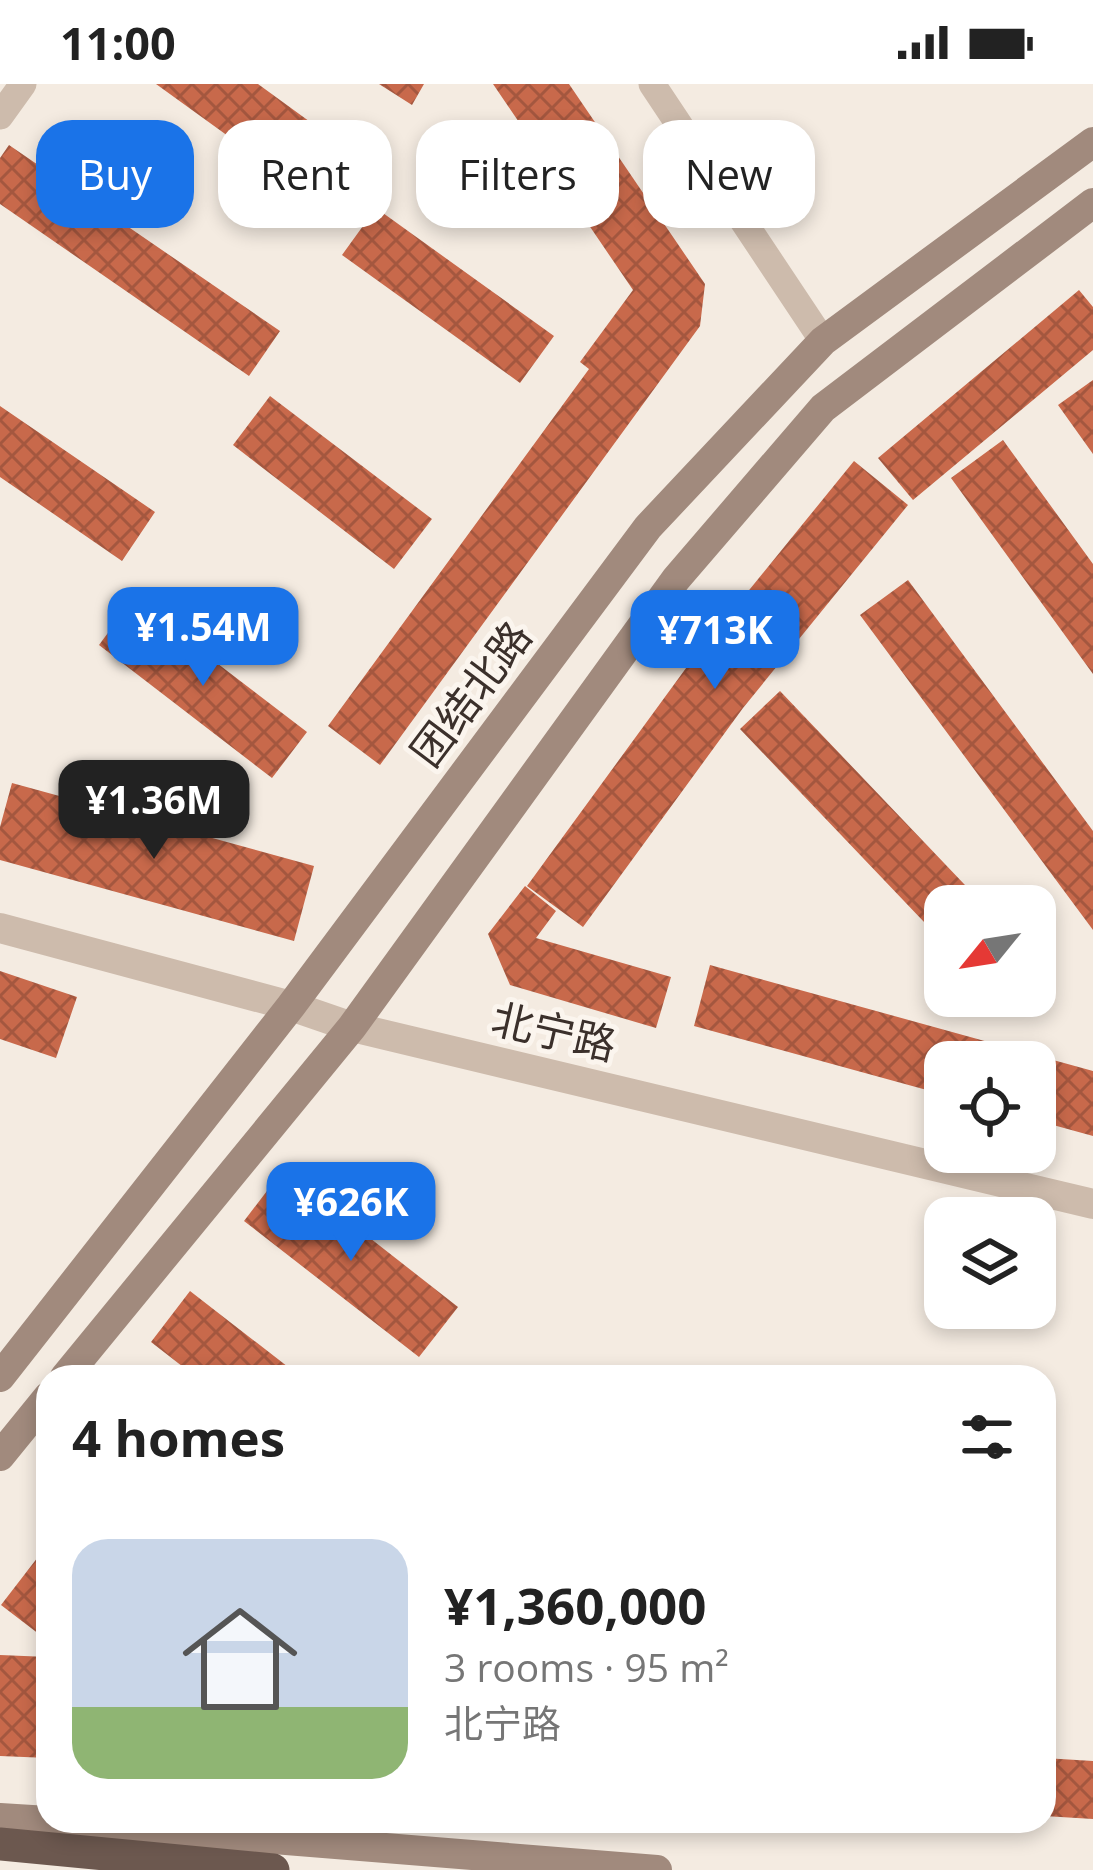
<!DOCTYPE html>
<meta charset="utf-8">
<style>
:root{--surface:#fff;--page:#f6f6f6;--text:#222;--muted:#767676;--accent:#1a73e8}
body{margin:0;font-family:"Open Sans","Noto Sans SC",sans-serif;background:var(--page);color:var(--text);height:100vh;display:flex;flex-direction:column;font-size:45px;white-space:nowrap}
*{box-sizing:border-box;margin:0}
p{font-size:39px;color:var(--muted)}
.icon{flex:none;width:66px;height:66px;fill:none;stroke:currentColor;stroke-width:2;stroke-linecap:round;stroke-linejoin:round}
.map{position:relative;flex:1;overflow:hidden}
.details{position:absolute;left:36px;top:1281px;width:1020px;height:468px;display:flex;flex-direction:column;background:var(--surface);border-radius:36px;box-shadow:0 6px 18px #0003}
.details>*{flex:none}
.hud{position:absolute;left:36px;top:36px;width:1023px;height:108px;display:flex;gap:24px}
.needle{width:78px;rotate:240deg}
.fabs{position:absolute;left:924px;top:801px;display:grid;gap:24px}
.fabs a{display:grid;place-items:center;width:132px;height:132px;border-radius:24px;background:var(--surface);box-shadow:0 6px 18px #0003;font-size:60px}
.price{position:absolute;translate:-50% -102px;padding:0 27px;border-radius:24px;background:var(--accent);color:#fff;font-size:39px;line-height:78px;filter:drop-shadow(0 3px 6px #0008)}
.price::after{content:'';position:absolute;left:50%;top:72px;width:36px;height:27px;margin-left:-18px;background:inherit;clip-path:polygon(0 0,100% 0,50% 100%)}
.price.current{background:#222;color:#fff}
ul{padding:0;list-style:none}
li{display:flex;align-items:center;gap:36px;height:300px;padding:0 36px}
li span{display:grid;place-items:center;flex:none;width:336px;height:240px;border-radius:36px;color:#555}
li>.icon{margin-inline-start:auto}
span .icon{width:144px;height:144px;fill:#fffc;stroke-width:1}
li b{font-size:51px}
h2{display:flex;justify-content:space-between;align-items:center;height:144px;padding:0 36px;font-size:51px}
.tag{padding:0 42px;border-radius:36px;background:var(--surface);box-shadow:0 6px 18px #0003;font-size:42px;line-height:108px}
.tag.current{background:var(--accent);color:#fff}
.status{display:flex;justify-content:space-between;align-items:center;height:84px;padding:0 60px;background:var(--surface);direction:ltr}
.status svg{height:33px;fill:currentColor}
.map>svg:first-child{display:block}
.building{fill:url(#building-cross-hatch)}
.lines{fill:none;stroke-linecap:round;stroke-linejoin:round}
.minor{stroke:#cdbbac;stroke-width:27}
.tertiary{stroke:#cdbbac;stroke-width:30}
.secondary{stroke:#a18a7d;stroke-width:30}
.trunk{stroke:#6c584f;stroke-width:33}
.labels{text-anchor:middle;stroke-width:10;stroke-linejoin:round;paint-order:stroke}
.street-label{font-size:42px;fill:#3b302b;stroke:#fbf5ee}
</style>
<div class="status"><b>11:00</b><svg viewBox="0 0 49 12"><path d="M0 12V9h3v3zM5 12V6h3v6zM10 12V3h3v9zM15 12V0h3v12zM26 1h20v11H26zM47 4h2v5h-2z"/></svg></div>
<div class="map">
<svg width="1093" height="1786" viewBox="0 0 1093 1786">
<defs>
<pattern id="building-cross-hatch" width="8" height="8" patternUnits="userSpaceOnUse" patternTransform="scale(3)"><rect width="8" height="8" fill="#c8694b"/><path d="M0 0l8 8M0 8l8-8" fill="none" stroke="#a4573f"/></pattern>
</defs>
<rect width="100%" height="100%" fill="#f4ebe1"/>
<path class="building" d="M 156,0 L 258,0 L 361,75 L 326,123 Z
M 379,0 L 424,0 L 412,21 Z
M 493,0 L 569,0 L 705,200 L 700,242 L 380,681 L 328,642 L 589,285 L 580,278 L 633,206 Z
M 9,61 L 280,247 L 249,292 L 0,120 L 0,74 Z
M 376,124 L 554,252 L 520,299 L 342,171 Z
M 1079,206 L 1093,223 L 1093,266 L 913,416 L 878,374 Z
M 1093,296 L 1093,370 L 1058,321 Z
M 270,312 L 432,435 L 394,485 L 233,361 Z
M 0,322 L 155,428 L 122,477 L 0,393 Z
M 1003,356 L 1093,480 L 1093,590 L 951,394 Z
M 854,377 L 908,421 L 743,624 L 583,843 L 527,802 L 689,580 Z
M 908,496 L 1093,747 L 1093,846 L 860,531 Z
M 133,515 L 307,648 L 272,694 L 99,561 Z
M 780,607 L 985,822 L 945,822 L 945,860 L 740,645 Z
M 12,699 L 314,782 L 294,857 L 0,776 L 0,743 Z
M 525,802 L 556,827 L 536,854 L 671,893 L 656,944 L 510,901 L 488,850 Z
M 710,881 L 1093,987 L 1093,1052 L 1035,1036 L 1035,978 L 945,978 L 945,1011 L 694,942 Z
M 0,887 L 77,913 L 56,974 L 0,955 Z
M 283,1086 L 458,1223 L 419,1273 L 244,1137 Z
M 190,1207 L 301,1293 L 196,1293 L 151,1258 Z
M 48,1460 L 48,1557 L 1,1521 Z
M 0,1571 L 48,1573 L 48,1674 L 0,1672 Z
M 1044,1674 L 1093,1677 L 1093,1735 L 1044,1732 Z"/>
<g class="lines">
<path class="minor" d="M 652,0 L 823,257
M 0,32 L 23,0"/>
<path class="tertiary" d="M 0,844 L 291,922 L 352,943 L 1093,1120"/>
<path class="secondary" d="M 0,1293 L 291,922 L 648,443 L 823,257 L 1093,58
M 65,1293 L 352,943 L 676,495 L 823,324 L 1093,119
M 0,1372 L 48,1313
M 0,1734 L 48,1737
M 52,1737 L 657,1786"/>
<path class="trunk" d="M 0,1760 L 273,1786"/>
</g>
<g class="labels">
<g class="street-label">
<text transform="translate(471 610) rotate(-53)" y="15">团结北路</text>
<text transform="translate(554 948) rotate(13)" y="15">北宁路</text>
</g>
</g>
</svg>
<div class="fabs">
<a><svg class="needle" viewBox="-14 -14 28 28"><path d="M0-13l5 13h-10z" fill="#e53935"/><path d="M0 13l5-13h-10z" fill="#767676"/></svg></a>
<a><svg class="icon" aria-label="locate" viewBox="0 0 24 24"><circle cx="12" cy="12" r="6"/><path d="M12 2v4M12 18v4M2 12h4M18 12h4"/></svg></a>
<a><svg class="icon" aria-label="layers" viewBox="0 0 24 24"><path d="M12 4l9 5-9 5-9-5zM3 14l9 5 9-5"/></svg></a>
</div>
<b class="price" style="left:203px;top:605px">¥1.54M</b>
<b class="price" style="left:715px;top:608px">¥713K</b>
<b class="price current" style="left:154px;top:778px">¥1.36M</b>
<b class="price" style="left:351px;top:1180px">¥626K</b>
<div class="hud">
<a class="tag current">Buy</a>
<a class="tag">Rent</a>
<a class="tag">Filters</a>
<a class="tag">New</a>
</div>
<section class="details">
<h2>4 homes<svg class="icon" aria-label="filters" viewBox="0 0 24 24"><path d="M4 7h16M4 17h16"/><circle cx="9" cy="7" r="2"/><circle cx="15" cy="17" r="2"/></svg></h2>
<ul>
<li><span style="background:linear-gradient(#c9d6e8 70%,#8fb573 0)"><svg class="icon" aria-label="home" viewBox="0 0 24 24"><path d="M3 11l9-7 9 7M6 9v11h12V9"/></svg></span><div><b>¥1,360,000</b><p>3 rooms · 95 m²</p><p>北宁路</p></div></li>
</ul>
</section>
</div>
